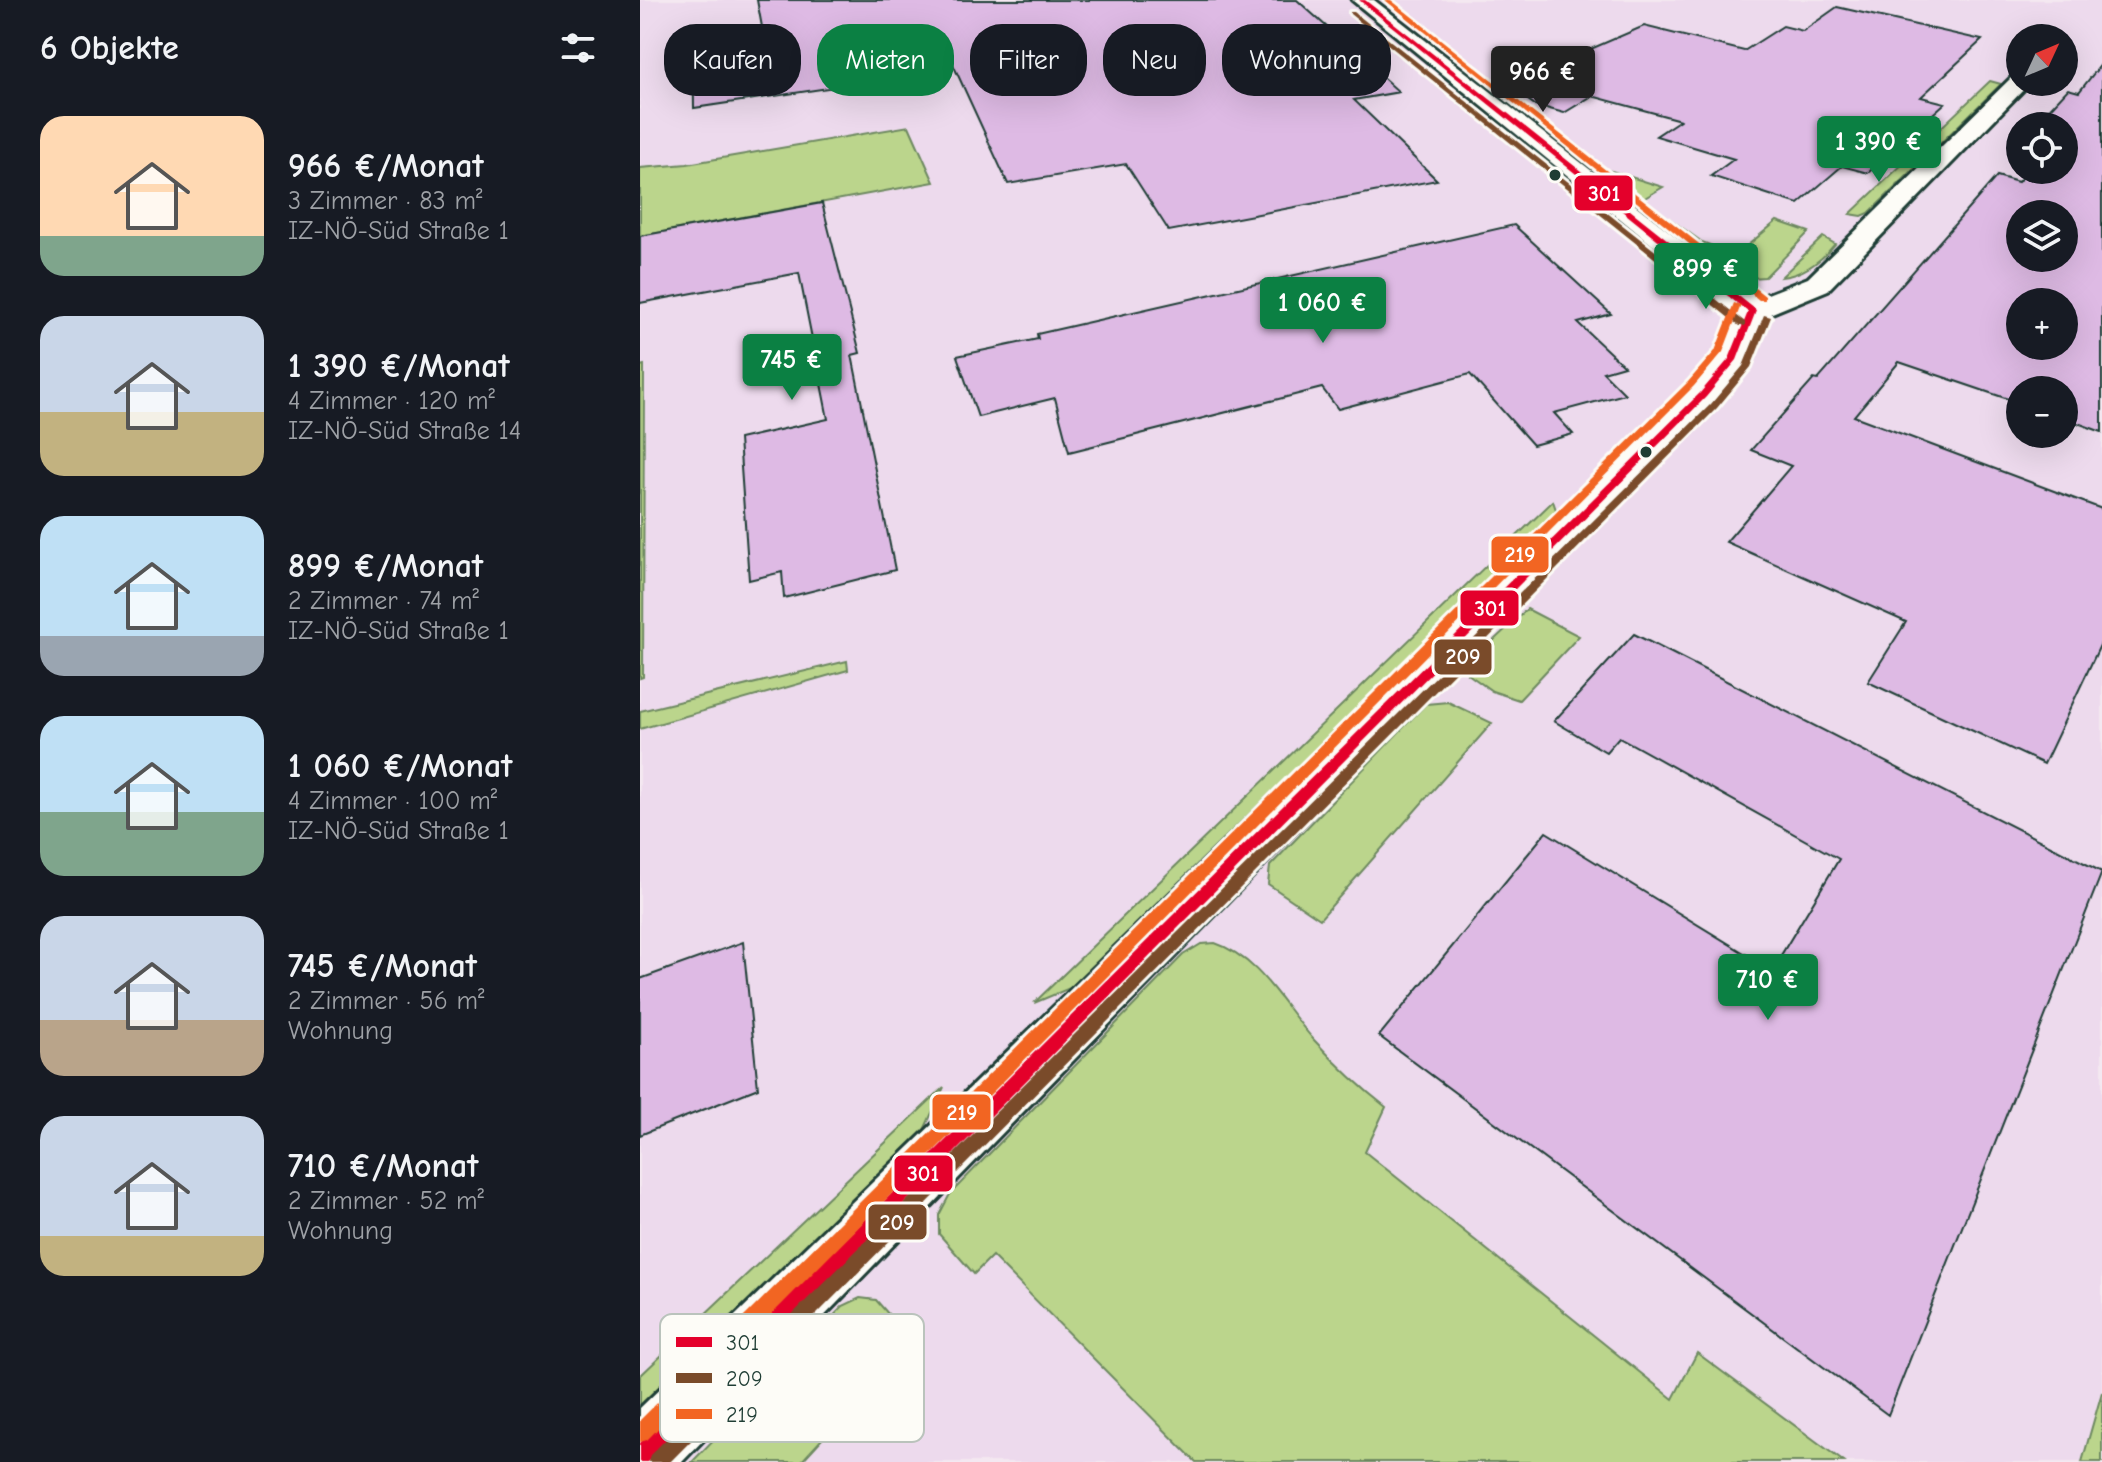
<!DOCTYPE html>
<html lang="de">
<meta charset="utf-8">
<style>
:root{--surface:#171b24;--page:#20242c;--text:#f1f3f6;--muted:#9ea1a6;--accent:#0b8043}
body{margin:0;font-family:"Comic Neue",sans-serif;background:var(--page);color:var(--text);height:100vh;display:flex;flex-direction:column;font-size:30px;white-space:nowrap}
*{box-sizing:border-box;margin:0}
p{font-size:26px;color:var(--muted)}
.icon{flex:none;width:44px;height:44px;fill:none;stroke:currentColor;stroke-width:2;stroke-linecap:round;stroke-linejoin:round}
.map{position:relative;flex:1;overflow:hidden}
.drawer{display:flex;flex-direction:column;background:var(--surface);width:640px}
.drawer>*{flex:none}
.top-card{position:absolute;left:24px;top:24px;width:760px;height:72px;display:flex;gap:16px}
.needle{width:52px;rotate:46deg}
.controls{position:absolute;left:1366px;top:24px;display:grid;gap:16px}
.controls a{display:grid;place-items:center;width:72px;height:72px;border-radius:50%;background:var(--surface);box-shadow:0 8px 32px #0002;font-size:40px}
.price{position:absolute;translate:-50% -68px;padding:0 18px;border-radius:8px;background:var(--accent);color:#fff;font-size:26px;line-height:52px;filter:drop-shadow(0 2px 4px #0008)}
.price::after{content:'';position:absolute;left:50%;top:48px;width:24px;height:18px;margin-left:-12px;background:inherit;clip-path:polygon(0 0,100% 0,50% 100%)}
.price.selected{background:#222;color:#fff}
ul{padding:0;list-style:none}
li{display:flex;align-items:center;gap:24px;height:200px;padding:0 40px}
li span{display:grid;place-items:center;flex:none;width:224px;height:160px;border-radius:24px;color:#555}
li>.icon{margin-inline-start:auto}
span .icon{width:96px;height:96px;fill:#fffc;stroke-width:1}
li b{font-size:34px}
h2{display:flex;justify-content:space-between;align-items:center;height:96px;padding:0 40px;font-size:34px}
.chip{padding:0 28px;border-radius:32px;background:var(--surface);box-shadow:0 8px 32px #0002;font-size:28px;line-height:72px}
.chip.selected{background:var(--accent);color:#fff}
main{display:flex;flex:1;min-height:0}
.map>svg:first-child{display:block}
.built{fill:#eddaed;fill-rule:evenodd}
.green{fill:#bbd58c;stroke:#6d8960;stroke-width:2}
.building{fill:#debae4;stroke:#1f3d34;stroke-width:2;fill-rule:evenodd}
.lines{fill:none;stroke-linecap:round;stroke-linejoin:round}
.street-casing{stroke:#1f3d34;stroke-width:6}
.street{fill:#fdfcf7;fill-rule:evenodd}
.bus-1-casing{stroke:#fdfcf7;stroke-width:6}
.bus-2-casing{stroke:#fdfcf7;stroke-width:6}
.bus-3-casing{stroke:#fdfcf7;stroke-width:6}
.bus-1{fill:#e4002b;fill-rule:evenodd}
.bus-2{fill:#7a4b2a;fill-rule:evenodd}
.bus-3{fill:#f26522;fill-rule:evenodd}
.bus-dot{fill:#1f3d34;stroke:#fdfcf7;stroke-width:3}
.key{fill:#fdfcf7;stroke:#bac3bc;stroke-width:2}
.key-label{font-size:22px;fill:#1f3d34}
.line-badge{stroke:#fdfcf7;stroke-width:3}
.badge-label{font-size:22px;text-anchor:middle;font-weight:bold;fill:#fff}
</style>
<main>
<section class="drawer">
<h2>6 Objekte<svg class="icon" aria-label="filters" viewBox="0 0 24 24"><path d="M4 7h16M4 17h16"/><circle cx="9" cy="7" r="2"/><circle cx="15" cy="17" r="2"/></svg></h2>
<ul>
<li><span style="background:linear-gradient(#ffd9b3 75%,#7fa58c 0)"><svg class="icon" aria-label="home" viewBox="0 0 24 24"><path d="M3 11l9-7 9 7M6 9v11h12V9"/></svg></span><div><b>966 €/Monat</b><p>3 Zimmer · 83 m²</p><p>IZ-NÖ-Süd Straße 1</p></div></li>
<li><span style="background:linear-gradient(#c9d6e8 60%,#c2b280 0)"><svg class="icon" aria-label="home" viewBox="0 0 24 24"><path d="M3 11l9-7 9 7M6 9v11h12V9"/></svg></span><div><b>1 390 €/Monat</b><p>4 Zimmer · 120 m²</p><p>IZ-NÖ-Süd Straße 14</p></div></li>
<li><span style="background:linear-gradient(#bfe0f5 75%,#9aa5b1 0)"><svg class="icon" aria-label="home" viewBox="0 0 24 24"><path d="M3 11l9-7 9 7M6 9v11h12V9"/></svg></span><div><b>899 €/Monat</b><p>2 Zimmer · 74 m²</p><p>IZ-NÖ-Süd Straße 1</p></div></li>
<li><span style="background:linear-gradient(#bfe0f5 60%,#7fa58c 0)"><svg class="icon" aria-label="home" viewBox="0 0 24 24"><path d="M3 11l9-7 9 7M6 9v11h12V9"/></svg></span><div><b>1 060 €/Monat</b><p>4 Zimmer · 100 m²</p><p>IZ-NÖ-Süd Straße 1</p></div></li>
<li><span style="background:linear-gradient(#c9d6e8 65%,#b9a48a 0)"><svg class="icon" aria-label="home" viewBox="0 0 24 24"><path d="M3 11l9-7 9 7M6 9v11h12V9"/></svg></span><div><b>745 €/Monat</b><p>2 Zimmer · 56 m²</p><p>Wohnung</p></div></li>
<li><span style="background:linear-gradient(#c9d6e8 75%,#c2b280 0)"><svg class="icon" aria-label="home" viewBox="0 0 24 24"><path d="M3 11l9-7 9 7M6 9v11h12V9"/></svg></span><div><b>710 €/Monat</b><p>2 Zimmer · 52 m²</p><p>Wohnung</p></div></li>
</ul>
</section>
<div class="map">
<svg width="1462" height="1462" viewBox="0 0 1462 1462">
<rect width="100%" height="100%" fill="#f4e8f1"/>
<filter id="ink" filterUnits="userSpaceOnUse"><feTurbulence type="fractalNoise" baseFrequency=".0125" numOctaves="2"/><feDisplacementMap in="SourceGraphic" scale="16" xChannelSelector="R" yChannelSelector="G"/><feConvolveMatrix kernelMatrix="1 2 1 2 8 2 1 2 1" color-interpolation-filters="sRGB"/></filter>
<g filter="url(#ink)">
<path class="built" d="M 0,0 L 1462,0 L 1462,1462 L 0,1462 ZM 1380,38 L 1424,38 L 1424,82 L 1380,82 ZM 1380,126 L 1424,126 L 1424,170 L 1380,170 ZM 1380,214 L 1424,214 L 1424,258 L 1380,258 ZM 1380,302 L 1424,302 L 1424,346 L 1380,346 ZM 1380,390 L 1424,390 L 1424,434 L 1380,434 Z"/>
<path class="green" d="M 1350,81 L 1361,84 L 1229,213 L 1222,216 L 1210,214 Z
M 269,126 L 294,182 L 0,236 L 0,168 L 47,164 Z
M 915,137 L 924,137 L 965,169 L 1023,187 L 1003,199 L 1062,242 L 1096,255 L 1137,221 L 1169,232 L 1125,277 L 1110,278 L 1080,268 L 914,140 Z
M 1183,237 L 1195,244 C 1181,261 1163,275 1141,277 Z
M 4,365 L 3,677 L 0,678 L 0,366 Z
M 913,501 L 918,516 L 442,983 L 394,1003 Z
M 887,609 L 939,636 L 879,700 L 852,691 L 828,674 L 839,654 Z
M 207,661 L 208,670 L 0,729 L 0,711 Z
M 808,702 L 852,723 L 680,919 L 628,884 L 630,866 L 786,704 Z
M 575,943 C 620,958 643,1006 674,1040 C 696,1064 720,1087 746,1107 L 725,1152 L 1033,1399 L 1057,1353 L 1204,1462 L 556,1462 L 352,1256 L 334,1274 L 299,1234 L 299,1215 L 310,1194 L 543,955 L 561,944 Z
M 304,1087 L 278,1143 L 0,1417 L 0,1376 Z
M 220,1298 L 236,1300 L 272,1341 L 161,1462 L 52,1462 L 203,1306 Z
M 1462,1392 L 1462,1462 L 1442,1462 Z"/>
<path class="building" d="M 117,0 L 657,0 L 759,92 L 714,100 L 797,180 L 529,231 L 486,164 L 368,184 L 312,62 L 234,74 L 235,81 L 54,108 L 53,36 L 122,27 Z
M 1197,7 L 1342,40 L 1281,97 L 1305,103 L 1228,173 L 1202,166 L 1158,204 L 1071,176 L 1094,159 L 1016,136 L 1040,120 L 952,96 L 924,113 L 895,105 L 867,85 L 1004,26 L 1104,51 L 1143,26 L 1163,31 Z
M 1462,63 L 1462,432 L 1424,418 L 1424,390 L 1380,390 L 1380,403 L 1259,362 L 1214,416 L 1462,509 L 1462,641 L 1404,764 L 1228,682 L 1266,622 L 1086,542 L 1151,466 L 1111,450 L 1174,379 L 1178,380 L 1357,176 L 1378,182 L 1388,170 L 1424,170 L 1424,128 L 1428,123 L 1402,117 L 1428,89 L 1439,92 ZM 1380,214 L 1424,214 L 1424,258 L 1380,258 ZM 1380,302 L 1424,302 L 1424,346 L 1380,346 Z
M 182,203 L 220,353 L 212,355 L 255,570 L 144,598 L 142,572 L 109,580 L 99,439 L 188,419 L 159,273 L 0,303 L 0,236 Z
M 874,225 L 971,314 L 938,323 L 984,366 L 963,372 L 985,394 L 914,413 L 933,434 L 893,445 L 830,374 L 698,409 L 682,388 L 429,452 L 415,398 L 338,417 L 317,356 L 398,339 L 397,334 Z
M 994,634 L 1462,872 L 1248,1415 L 739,1036 L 906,832 L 1132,970 L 1199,859 L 979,737 L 966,752 L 914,721 Z
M 103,942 L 118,1088 L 0,1135 L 0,979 Z"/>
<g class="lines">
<g class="street-casing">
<path id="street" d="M 712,0 L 734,0 L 1115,299 L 1168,278 L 1372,77 L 1380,75 L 1380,82 L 1391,82 L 1188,290 L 1125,316 L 1109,360 L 1075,402 L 42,1462 L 0,1462 L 0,1408 L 1051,388 L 1078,357 L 1096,313 Z"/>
</g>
<use href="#street" class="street"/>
<g class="bus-1-casing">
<path id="bus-1" d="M 719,0 L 725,0 L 1115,309 L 1116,311 L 1097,360 L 1066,397 L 7,1462 L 0,1462 L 0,1443 L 1060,393 L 1089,359 L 1108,312 Z"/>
</g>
<g class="bus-2-casing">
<path id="bus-2" d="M 710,12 L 714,12 L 1105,322 L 1105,326 L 1099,326 L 710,14 Z
M 1124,315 L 1131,317 L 1111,367 L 1077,408 L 30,1462 L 8,1462 L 10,1455 L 1071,404 L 1103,366 Z"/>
</g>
<g class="bus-3-casing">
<path id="bus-3" d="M 745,0 L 751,0 L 1125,296 L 1125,300 L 1119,300 Z
M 1094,303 L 1101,305 L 1083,352 L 1054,386 L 7,1440 L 0,1442 L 0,1420 L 1048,382 L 1075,351 Z"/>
</g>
<use href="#bus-1" class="bus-1"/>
<use href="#bus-2" class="bus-2"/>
<use href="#bus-3" class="bus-3"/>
</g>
</g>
<g class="bus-dot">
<circle cx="915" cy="175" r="7"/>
<circle cx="1006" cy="452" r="7"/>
</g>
<rect x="20" y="1314" width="264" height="128" rx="12" class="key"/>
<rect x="36" y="1337" width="36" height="10" fill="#e4002b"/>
<rect x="36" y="1373" width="36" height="10" fill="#7a4b2a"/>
<rect x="36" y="1409" width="36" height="10" fill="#f26522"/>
<g class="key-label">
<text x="86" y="1350">301</text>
<text x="86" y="1386">209</text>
<text x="86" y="1422">219</text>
</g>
<g class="line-badge">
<rect x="933" y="174" width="61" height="38" rx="8" fill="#e4002b"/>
<rect x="850" y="535" width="60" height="39" rx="8" fill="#f26522"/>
<rect x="819" y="589" width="61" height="38" rx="8" fill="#e4002b"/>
<rect x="793" y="638" width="60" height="38" rx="8" fill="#7a4b2a"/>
<rect x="291" y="1093" width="61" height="38" rx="8" fill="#f26522"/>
<rect x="253" y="1154" width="61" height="39" rx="8" fill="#e4002b"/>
<rect x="227" y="1203" width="61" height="38" rx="8" fill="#7a4b2a"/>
</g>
<g class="badge-label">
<text x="964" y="201">301</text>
<text x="880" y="562">219</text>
<text x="850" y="616">301</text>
<text x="823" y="664">209</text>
<text x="322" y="1120">219</text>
<text x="283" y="1181">301</text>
<text x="257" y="1230">209</text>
</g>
</svg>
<div class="controls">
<a><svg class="needle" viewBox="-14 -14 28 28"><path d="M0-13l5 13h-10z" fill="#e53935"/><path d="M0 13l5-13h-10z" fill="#9ea1a6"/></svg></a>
<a><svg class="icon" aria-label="locate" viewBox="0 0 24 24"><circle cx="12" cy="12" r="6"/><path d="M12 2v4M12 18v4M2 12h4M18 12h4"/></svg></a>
<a><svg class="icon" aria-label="layers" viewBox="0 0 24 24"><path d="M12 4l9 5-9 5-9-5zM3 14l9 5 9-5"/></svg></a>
<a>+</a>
<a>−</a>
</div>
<b class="price selected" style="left:903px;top:114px">966 €</b>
<b class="price" style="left:1239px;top:184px">1 390 €</b>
<b class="price" style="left:1066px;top:311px">899 €</b>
<b class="price" style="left:683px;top:345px">1 060 €</b>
<b class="price" style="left:152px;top:402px">745 €</b>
<b class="price" style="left:1128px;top:1022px">710 €</b>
<div class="top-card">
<a class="chip">Kaufen</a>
<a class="chip selected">Mieten</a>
<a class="chip">Filter</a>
<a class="chip">Neu</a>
<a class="chip">Wohnung</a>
</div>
</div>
</main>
